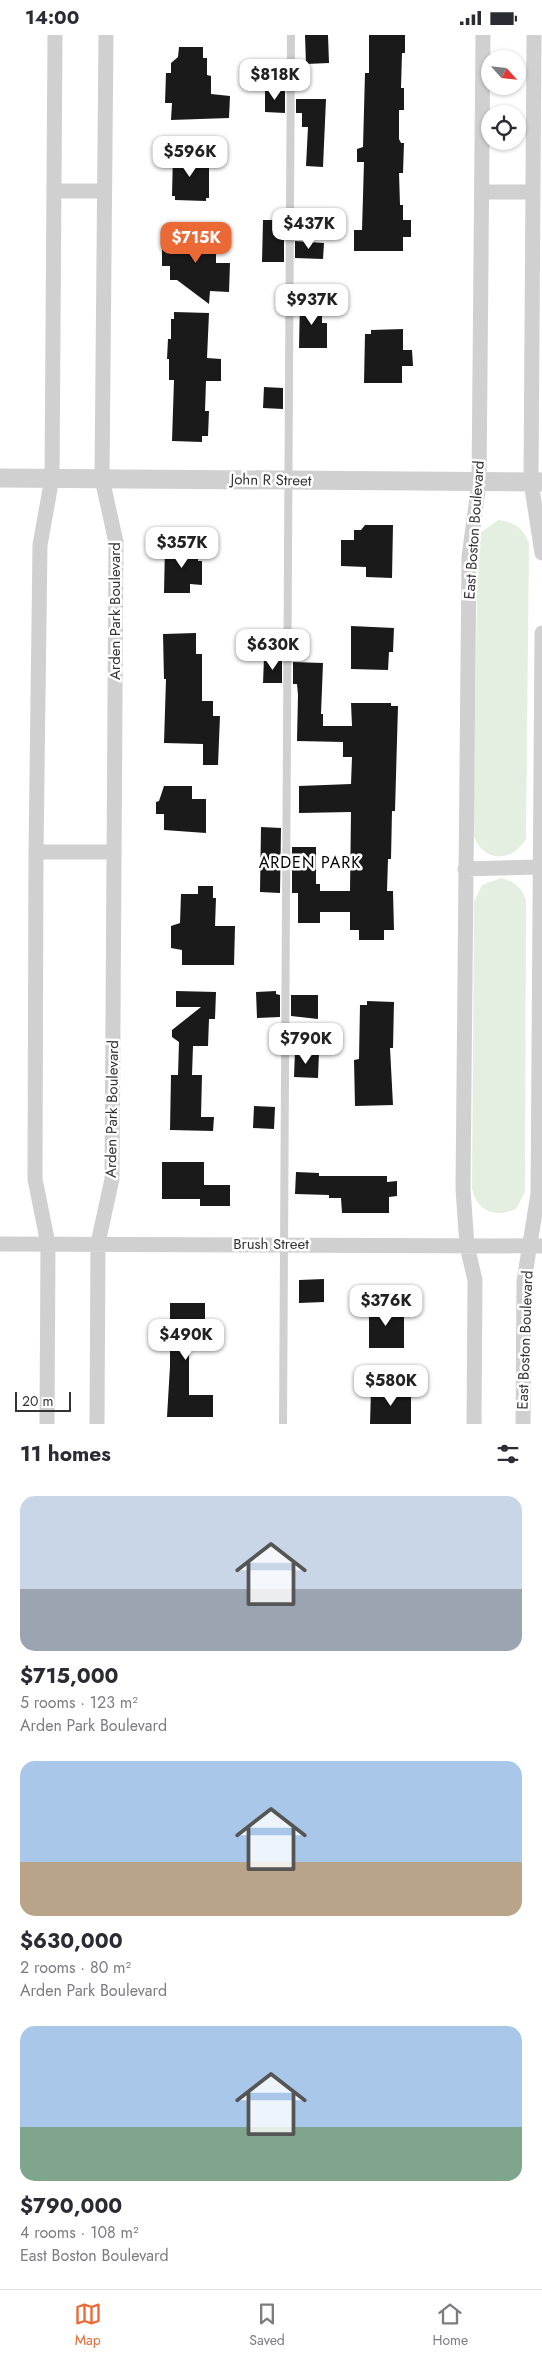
<!DOCTYPE html>
<meta charset="utf-8">
<style>
:root{--surface:#fff;--page:#f7f7f7;--text:#2b2b33;--muted:#7c7c81;--line:#e1e1e2;--accent:#ea6934}
body{margin:0;font-family:Jost,sans-serif;background:var(--page);color:var(--text);height:100vh;display:flex;flex-direction:column;font-size:19px;white-space:nowrap}
*{box-sizing:border-box;margin:0}
p{font-size:16px;color:var(--muted)}
.icon{flex:none;width:28px;height:28px;fill:none;stroke:currentColor;stroke-width:2;stroke-linecap:round;stroke-linejoin:round}
.map{position:relative;height:1389px;overflow:hidden}
.side{display:flex;flex-direction:column;background:var(--surface);flex:1}
.side>*{flex:none}
.needle{width:32px;rotate:117deg}
.buttons{position:absolute;left:481px;top:15px;display:grid;gap:10px}
.buttons a{display:grid;place-items:center;width:45px;height:45px;border-radius:50%;background:var(--surface);box-shadow:0 1px 4px #0004;font-size:25px}
.scale{position:absolute;left:15px;bottom:12px;width:56px;box-sizing:border-box;padding-left:5px;border:2px solid #333;border-top:0;font-size:14px;line-height:18px;white-space:nowrap;color:#333;-webkit-text-stroke:4px #fff;paint-order:stroke}
.price{position:absolute;translate:-50% -42px;padding:0 11px;border-radius:10px;background:#fff;color:#222;font-size:16px;line-height:32px;filter:drop-shadow(0 1px 2px #0008)}
.price::after{content:'';position:absolute;left:50%;top:30px;width:15px;height:11px;margin-left:-8px;background:inherit;clip-path:polygon(0 0,100% 0,50% 100%)}
.price.current{background:var(--accent);color:#fff}
ul{padding:0;list-style:none}
li{display:grid;align-content:center;gap:10px;height:265px;padding:0 20px}
li span{display:grid;place-items:center;height:155px;border-radius:15px;color:#555}
li>.icon{margin-inline-start:auto}
span .icon{width:90px;height:90px;fill:#fffc;stroke-width:1}
li b{font-size:21px}
h2{display:flex;justify-content:space-between;align-items:center;height:60px;padding:0 20px;font-size:21px}
.status{display:flex;justify-content:space-between;align-items:center;height:35px;padding:0 25px;background:var(--surface);direction:ltr}
.status svg{height:14px;fill:currentColor}
.menu{display:flex;justify-content:space-around;align-items:center;height:70px;border-top:1px solid var(--line);background:var(--surface);font-size:14px;color:var(--muted)}
.menu a{display:grid;justify-items:center;gap:2px}
.menu .current{color:var(--accent)}
.map>svg:first-child{display:block}
.green{fill:#e4efe1}
.building{fill:#1a1a1a}
.lines{fill:none;stroke-linecap:round;stroke-linejoin:round}
.service{stroke:#d0d0d0;stroke-width:8}
.minor{stroke:#d0d0d0;stroke-width:15}
.tertiary{stroke:#d0d0d0;stroke-width:19}
.labels{text-anchor:middle;stroke-width:5;stroke-linejoin:round;paint-order:stroke}
.street-label{font-size:15px;fill:#333;stroke:#fff}
.neighbourhood-label{font-size:16px;letter-spacing:1px;fill:#000;stroke:#fff}
</style>
<div class="status"><b>14:00</b><svg viewBox="0 0 49 12"><path d="M0 12V9h3v3zM5 12V6h3v6zM10 12V3h3v9zM15 12V0h3v12zM26 1h20v11H26zM47 4h2v5h-2z"/></svg></div>
<div class="map">
<svg width="542" height="1389" viewBox="0 0 542 1389">
<rect width="100%" height="100%" fill="#fff"/>
<path class="green" d="M 498,485 C 515,487 523,493 529,508 L 526,804 C 511,829 482,827 473,799 L 478,506 L 480,498 Z
M 501,843 C 514,846 523,853 526,866 L 525,1157 L 516,1174 C 496,1183 477,1177 472,1154 L 474,867 L 482,850 Z"/>
<path class="building" d="M 305,0 L 328,0 L 329,28 L 306,29 Z
M 369,0 L 405,0 L 405,18 L 402,18 L 401,53 L 404,53 L 404,75 L 399,75 L 399,104 L 401,108 L 404,108 L 403,138 L 399,138 L 400,170 L 403,170 L 403,185 L 411,185 L 411,202 L 403,202 L 403,216 L 354,216 L 354,195 L 362,195 L 364,127 L 357,127 L 357,114 L 363,112 L 365,38 L 369,38 Z
M 179,12 L 203,12 L 203,23 L 207,23 L 207,40 L 211,41 L 211,59 L 230,61 L 229,83 L 171,85 L 172,68 L 165,68 L 166,38 L 171,38 L 171,28 L 178,22 Z
M 265,54 L 285,54 L 285,78 L 265,77 Z
M 296,64 L 326,64 L 323,132 L 306,131 L 308,92 L 302,92 L 302,78 L 296,78 Z
M 173,118 L 204,119 L 204,131 L 209,131 L 209,163 L 206,163 L 206,166 L 175,165 L 175,161 L 172,161 Z
M 263,185 L 284,185 L 284,227 L 262,227 Z
M 171,199 L 216,200 L 216,228 L 230,228 L 229,257 L 210,256 L 209,269 L 177,245 L 170,245 L 170,231 L 162,231 L 162,209 L 171,209 Z
M 295,206 L 324,208 L 323,224 L 295,223 Z
M 300,266 L 322,266 L 322,288 L 327,288 L 327,313 L 299,313 Z
M 174,277 L 209,278 L 207,323 L 221,324 L 221,346 L 206,346 L 205,376 L 209,376 L 208,401 L 202,401 L 202,407 L 172,406 L 174,345 L 169,345 L 169,324 L 167,324 L 168,304 L 171,304 L 171,284 L 174,284 Z
M 403,294 L 403,315 L 412,315 L 413,331 L 402,331 L 402,348 L 364,348 L 365,299 L 371,299 L 371,295 Z
M 264,352 L 283,353 L 283,374 L 263,373 Z
M 365,490 L 393,490 L 392,543 L 366,542 L 366,532 L 341,531 L 341,505 L 354,505 L 354,495 L 361,495 Z
M 165,510 L 198,511 L 198,526 L 202,526 L 202,550 L 190,549 L 190,558 L 164,558 Z
M 351,591 L 394,593 L 393,617 L 389,617 L 388,635 L 351,634 Z
M 196,598 L 196,619 L 202,619 L 202,666 L 213,666 L 213,681 L 220,681 L 218,730 L 203,730 L 203,709 L 164,708 L 166,644 L 164,644 L 163,599 Z
M 264,623 L 282,623 L 282,648 L 263,648 Z
M 293,627 L 323,628 L 321,679 L 323,679 L 323,691 L 352,691 L 351,668 L 391,668 L 391,671 L 398,671 L 395,776 L 392,776 L 391,824 L 388,824 L 387,856 L 393,856 L 394,895 L 384,895 L 384,905 L 359,905 L 359,895 L 350,895 L 350,877 L 320,877 L 320,888 L 298,888 L 298,858 L 292,858 L 292,812 L 316,812 L 316,849 L 320,849 L 320,856 L 350,856 L 351,777 L 299,778 L 299,751 L 351,749 L 352,722 L 343,722 L 343,707 L 297,706 L 298,660 L 297,649 L 293,649 Z
M 164,751 L 192,751 L 192,764 L 206,764 L 206,798 L 164,795 L 164,779 L 156,779 L 156,767 L 159,766 Z
M 261,792 L 281,793 L 280,858 L 260,857 Z
M 198,851 L 213,851 L 213,863 L 216,863 L 215,891 L 235,891 L 234,930 L 182,930 L 182,915 L 171,913 L 171,891 L 180,888 L 181,859 L 198,859 Z
M 176,956 L 216,957 L 215,984 L 209,984 L 208,1011 L 193,1011 L 192,1040 L 202,1040 L 201,1082 L 214,1082 L 213,1096 L 170,1095 L 171,1040 L 178,1040 L 179,1007 L 172,1002 L 172,995 L 201,972 L 176,972 Z
M 276,956 L 276,959 L 280,960 L 280,982 L 257,983 L 256,957 Z
M 291,960 L 318,960 L 318,984 L 291,981 Z
M 367,966 L 394,967 L 393,1013 L 390,1013 L 393,1070 L 355,1071 L 354,1025 L 359,1024 L 360,970 L 367,970 Z
M 295,1016 L 319,1017 L 318,1043 L 294,1042 Z
M 254,1071 L 275,1072 L 274,1094 L 253,1093 Z
M 162,1127 L 204,1127 L 204,1150 L 230,1150 L 230,1171 L 200,1171 L 200,1164 L 162,1164 Z
M 296,1137 L 319,1138 L 319,1141 L 387,1141 L 387,1147 L 397,1146 L 397,1161 L 389,1162 L 389,1178 L 342,1178 L 341,1163 L 329,1163 L 329,1160 L 295,1159 Z
M 324,1244 L 324,1267 L 299,1268 L 299,1245 Z
M 170,1268 L 205,1268 L 205,1308 L 189,1308 L 189,1360 L 213,1360 L 213,1382 L 167,1382 L 170,1331 Z
M 369,1270 L 404,1270 L 404,1313 L 369,1313 Z
M 371,1354 L 411,1354 L 411,1389 L 370,1389 Z"/>
<g class="lines">
<path class="service" d="M 283,1389 L 291,0"/>
<path class="minor" d="M 534,0 L 531,447 L 542,518
M 56,156 L 104,156
M 483,157 L 532,157
M 36,817 L 114,817
M 465,834 L 540,832
M 0,1209 L 542,1211
M 47,1389 L 48,1209 L 35,1144 L 36,817 L 40,510 L 52,443 L 55,0
M 97,1389 L 98,1208 L 112,1144 L 116,507 L 102,444 L 106,0
M 474,1389 L 475,1245 L 467,1211 L 463,1154 L 469,522 L 479,448 L 483,0
M 523,1389 L 524,1246 L 538,1159 L 542,598"/>
<path class="tertiary" d="M 0,443 L 542,447"/>
</g>
<g class="labels">
<g class="street-label">
<text transform="translate(271 445) rotate(1)" y="5">John R Street</text>
<text transform="translate(474 495) rotate(-86)" y="5">East Boston Boulevard</text>
<text transform="translate(115 576) rotate(-90)" y="5">Arden Park Boulevard</text>
<text transform="translate(112 1074) rotate(-89)" y="5">Arden Park Boulevard</text>
<text x="271" y="1214">Brush Street</text>
<text transform="translate(525 1305) rotate(-88)" y="5">East Boston Boulevard</text>
</g>
<g class="neighbourhood-label">
<text x="310" y="833">ARDEN PARK</text>
</g>
</g>
</svg>
<div class="buttons">
<a><svg class="needle" viewBox="-14 -14 28 28"><path d="M0-13l5 13h-10z" fill="#e53935"/><path d="M0 13l5-13h-10z" fill="#7c7c81"/></svg></a>
<a><svg class="icon" aria-label="locate" viewBox="0 0 24 24"><circle cx="12" cy="12" r="6"/><path d="M12 2v4M12 18v4M2 12h4M18 12h4"/></svg></a>
</div>
<div class="scale">20 m</div>
<b class="price" style="left:275px;top:66px">$818K</b>
<b class="price" style="left:190px;top:143px">$596K</b>
<b class="price" style="left:309px;top:215px">$437K</b>
<b class="price current" style="left:196px;top:229px">$715K</b>
<b class="price" style="left:312px;top:291px">$937K</b>
<b class="price" style="left:182px;top:534px">$357K</b>
<b class="price" style="left:273px;top:636px">$630K</b>
<b class="price" style="left:306px;top:1030px">$790K</b>
<b class="price" style="left:386px;top:1292px">$376K</b>
<b class="price" style="left:186px;top:1326px">$490K</b>
<b class="price" style="left:391px;top:1372px">$580K</b>
</div>
<section class="side">
<h2>11 homes<svg class="icon" aria-label="filters" viewBox="0 0 24 24"><path d="M4 7h16M4 17h16"/><circle cx="9" cy="7" r="2"/><circle cx="15" cy="17" r="2"/></svg></h2>
<ul>
<li><span style="background:linear-gradient(#c9d6e8 60%,#9aa5b1 0)"><svg class="icon" aria-label="home" viewBox="0 0 24 24"><path d="M3 11l9-7 9 7M6 9v11h12V9"/></svg></span><div><b>$715,000</b><p>5 rooms · 123 m²</p><p>Arden Park Boulevard</p></div></li>
<li><span style="background:linear-gradient(#a9c7e8 65%,#b9a48a 0)"><svg class="icon" aria-label="home" viewBox="0 0 24 24"><path d="M3 11l9-7 9 7M6 9v11h12V9"/></svg></span><div><b>$630,000</b><p>2 rooms · 80 m²</p><p>Arden Park Boulevard</p></div></li>
<li><span style="background:linear-gradient(#a9c7e8 65%,#7fa58c 0)"><svg class="icon" aria-label="home" viewBox="0 0 24 24"><path d="M3 11l9-7 9 7M6 9v11h12V9"/></svg></span><div><b>$790,000</b><p>4 rooms · 108 m²</p><p>East Boston Boulevard</p></div></li>
</ul>
</section>
<nav class="menu">
<a class="current"><svg class="icon" aria-label="map" viewBox="0 0 24 24"><path d="M3 6l6-2 6 2 6-2v14l-6 2-6-2-6 2zM9 4v14M15 6v14"/></svg>Map</a>
<a><svg class="icon" aria-label="saved" viewBox="0 0 24 24"><path d="M7 4h10v16l-5-4-5 4z"/></svg>Saved</a>
<a><svg class="icon" aria-label="home" viewBox="0 0 24 24"><path d="M3 11l9-7 9 7M6 9v11h12V9"/></svg>Home</a>
</nav>
